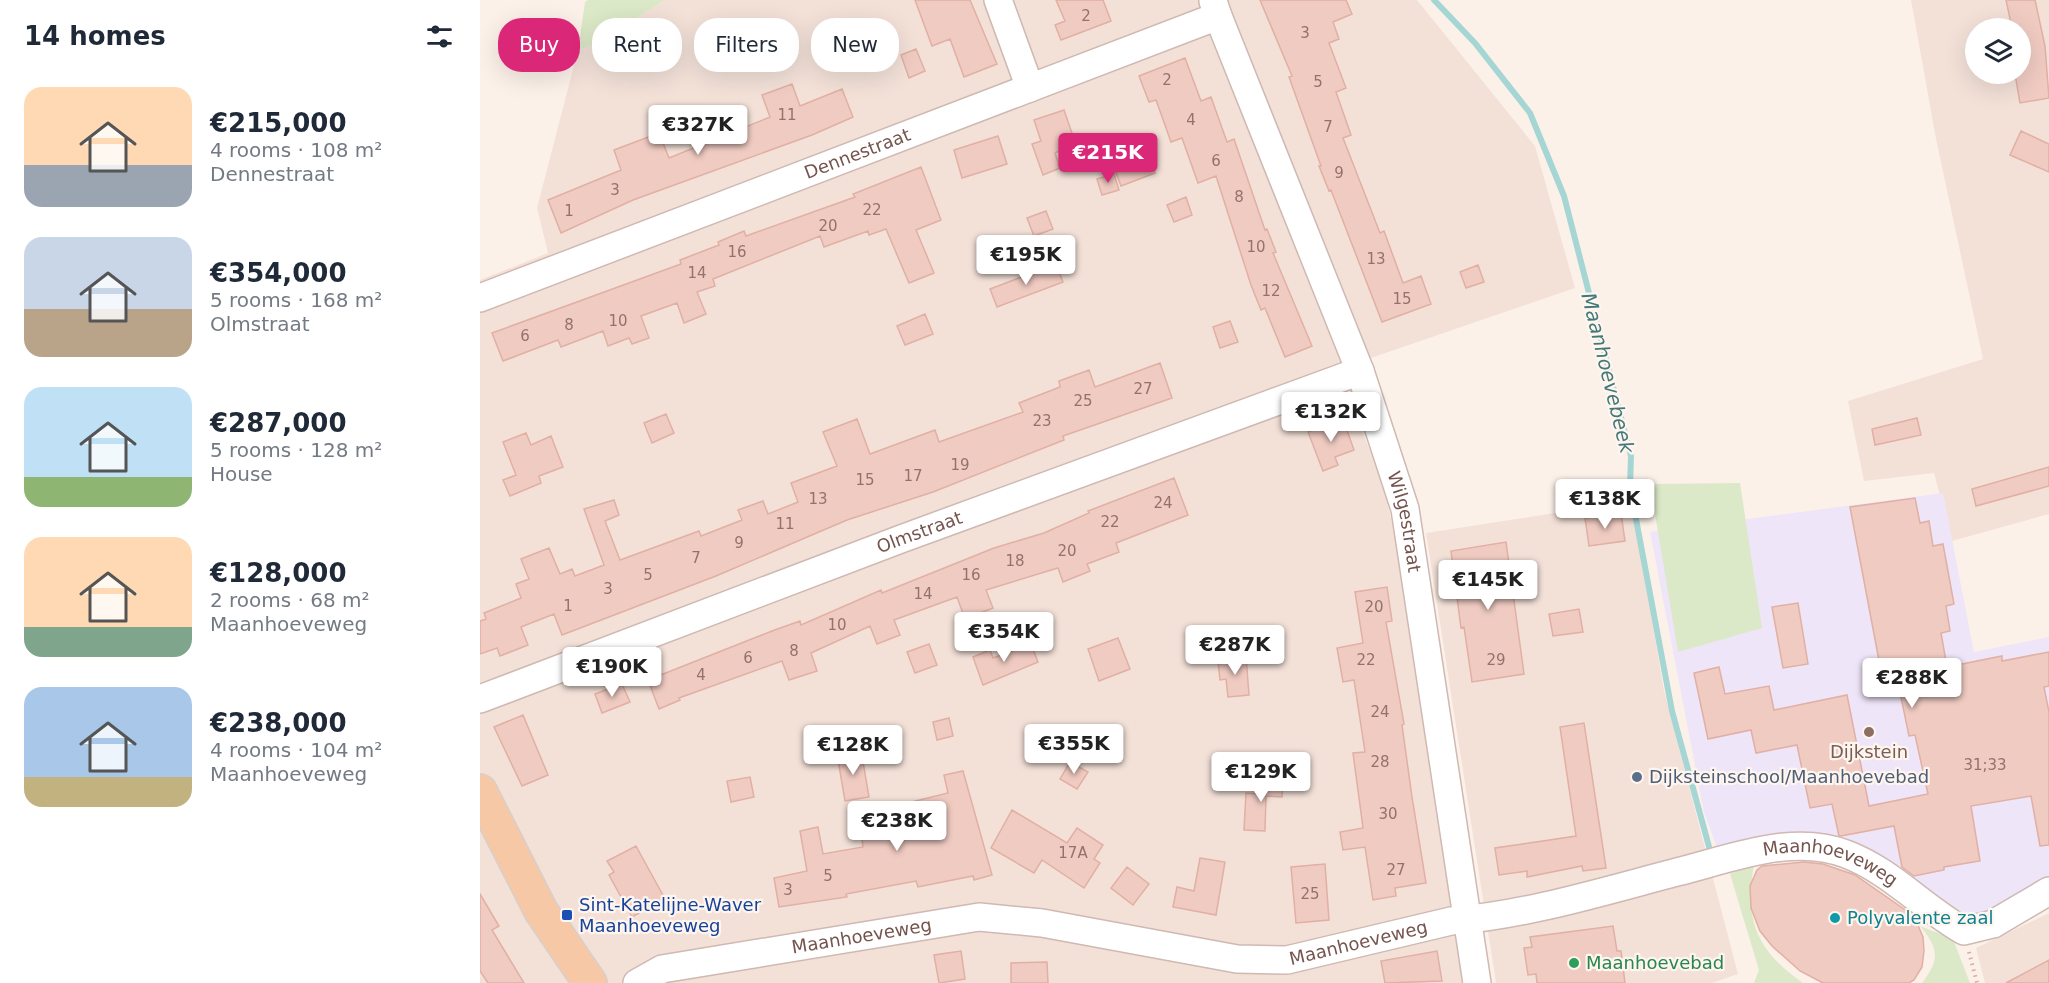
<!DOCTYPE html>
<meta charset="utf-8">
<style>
:root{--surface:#fff;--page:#f6f6f7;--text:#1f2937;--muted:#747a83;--accent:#db2777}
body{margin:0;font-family:"DejaVu Sans",sans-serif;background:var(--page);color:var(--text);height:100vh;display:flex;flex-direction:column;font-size:22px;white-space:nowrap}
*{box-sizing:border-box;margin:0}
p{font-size:20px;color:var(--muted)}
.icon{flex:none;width:33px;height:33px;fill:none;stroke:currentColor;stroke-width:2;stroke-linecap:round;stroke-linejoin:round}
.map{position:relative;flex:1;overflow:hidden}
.sheet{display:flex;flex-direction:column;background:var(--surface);width:480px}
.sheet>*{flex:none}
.guide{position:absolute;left:18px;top:18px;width:570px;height:54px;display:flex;gap:12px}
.fabs{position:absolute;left:1485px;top:18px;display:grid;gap:12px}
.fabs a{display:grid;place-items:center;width:66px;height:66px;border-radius:50%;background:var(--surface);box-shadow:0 6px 24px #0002;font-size:30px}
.price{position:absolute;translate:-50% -51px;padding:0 14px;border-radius:6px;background:#fff;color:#222;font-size:20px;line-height:39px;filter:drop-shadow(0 2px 3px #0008)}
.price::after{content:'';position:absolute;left:50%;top:36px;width:18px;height:14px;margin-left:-9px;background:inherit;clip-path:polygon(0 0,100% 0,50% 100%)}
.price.active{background:var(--accent);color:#fff}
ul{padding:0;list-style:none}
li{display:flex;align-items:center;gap:18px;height:150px;padding:0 24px}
li span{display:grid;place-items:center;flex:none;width:168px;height:120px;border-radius:18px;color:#555}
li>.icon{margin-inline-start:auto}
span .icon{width:72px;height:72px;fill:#fffc;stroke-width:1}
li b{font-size:26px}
h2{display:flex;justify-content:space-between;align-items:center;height:72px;padding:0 24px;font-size:26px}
.pill{padding:0 21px;border-radius:24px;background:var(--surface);box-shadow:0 6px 24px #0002;font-size:21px;line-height:54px}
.pill.active{background:var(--accent);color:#fff}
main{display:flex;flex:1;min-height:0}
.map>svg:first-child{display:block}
.residential{fill:#f3e1d8;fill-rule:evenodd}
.education{fill:#eee5f8}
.green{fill:#dce9c8}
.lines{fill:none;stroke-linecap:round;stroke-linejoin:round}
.stream{stroke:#a5d6d4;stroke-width:6}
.building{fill:#f0cbc2;stroke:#e1afa3;stroke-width:1.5}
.minor-casing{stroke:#cfb9b2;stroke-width:30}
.major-casing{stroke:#d8cfcd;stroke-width:36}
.path{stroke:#d5aea5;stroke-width:4;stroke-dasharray:1.5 4.5;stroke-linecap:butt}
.minor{stroke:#fff;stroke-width:27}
.major{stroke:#f6c8a5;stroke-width:33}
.education-dot{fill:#8d6e63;stroke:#fef5ef;stroke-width:2}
.service-dot{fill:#5c6f8a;stroke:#fef5ef;stroke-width:2}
.transit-dot{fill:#1a4fb4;stroke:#fef5ef;stroke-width:2}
.culture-dot{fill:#0f9aa8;stroke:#fef5ef;stroke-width:2}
.leisure-dot{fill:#2e9e5b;stroke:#fef5ef;stroke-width:2}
.labels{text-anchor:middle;stroke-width:4.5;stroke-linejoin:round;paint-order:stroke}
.number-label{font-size:15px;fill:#94726b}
.street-label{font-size:18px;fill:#75544e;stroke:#fef5ef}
.education-label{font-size:18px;fill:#785e54;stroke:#fef5ef}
.service-label{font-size:18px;fill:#4e5e75;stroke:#fef5ef;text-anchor:start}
.transit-label{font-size:18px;fill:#164399;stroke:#fef5ef;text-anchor:start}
.culture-label{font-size:18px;fill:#0d838f;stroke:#fef5ef;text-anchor:start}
.leisure-label{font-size:18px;fill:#27864d;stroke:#fef5ef;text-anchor:start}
.water-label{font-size:20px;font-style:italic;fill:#427978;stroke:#fef5ef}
</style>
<main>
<section class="sheet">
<h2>14 homes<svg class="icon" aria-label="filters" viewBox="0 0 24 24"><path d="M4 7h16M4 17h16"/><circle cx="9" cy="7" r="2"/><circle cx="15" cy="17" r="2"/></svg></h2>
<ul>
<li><span style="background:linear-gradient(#ffd9b3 65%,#9aa5b1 0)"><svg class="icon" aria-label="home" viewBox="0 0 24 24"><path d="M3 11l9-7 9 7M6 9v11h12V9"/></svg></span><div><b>€215,000</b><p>4 rooms · 108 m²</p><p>Dennestraat</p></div></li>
<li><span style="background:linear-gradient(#c9d6e8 60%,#b9a48a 0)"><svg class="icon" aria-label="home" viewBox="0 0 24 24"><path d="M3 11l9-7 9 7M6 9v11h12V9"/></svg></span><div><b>€354,000</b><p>5 rooms · 168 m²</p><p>Olmstraat</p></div></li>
<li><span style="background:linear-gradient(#bfe0f5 75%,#8fb573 0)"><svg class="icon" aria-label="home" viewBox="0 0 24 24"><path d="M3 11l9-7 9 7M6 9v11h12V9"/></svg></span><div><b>€287,000</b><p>5 rooms · 128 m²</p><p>House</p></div></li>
<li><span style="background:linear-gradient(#ffd9b3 75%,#7fa58c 0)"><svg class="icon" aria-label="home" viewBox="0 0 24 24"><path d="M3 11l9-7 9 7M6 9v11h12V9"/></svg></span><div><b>€128,000</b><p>2 rooms · 68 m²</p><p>Maanhoeveweg</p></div></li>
<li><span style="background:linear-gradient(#a9c7e8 75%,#c2b280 0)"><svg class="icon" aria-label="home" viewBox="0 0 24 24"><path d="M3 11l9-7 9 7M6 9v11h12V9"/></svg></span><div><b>€238,000</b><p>4 rooms · 104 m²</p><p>Maanhoeveweg</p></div></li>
</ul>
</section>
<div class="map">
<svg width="1569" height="983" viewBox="0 0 1569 983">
<rect width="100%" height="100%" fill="#fcf1e9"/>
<path class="residential" d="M 185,0 L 937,0 L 1055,146 L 1095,288 L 856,370 L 900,474 L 914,531 L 986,983 L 0,983 L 0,280 L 68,253 L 57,208 L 98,50 L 114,45 Z
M 1431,0 L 1569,0 L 1569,514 L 1472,541 L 1454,473 L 1384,481 L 1368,401 L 1503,359 L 1456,139 ZM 1496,28 L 1540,28 L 1540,74 L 1496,74 Z
M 1152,501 L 1184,691 L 1258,974 L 1232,983 L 1016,983 L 946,533 Z
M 1569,913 L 1569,983 L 1505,983 L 1496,948 Z"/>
<path class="education" d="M 1463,493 L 1494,652 L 1569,637 L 1569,884 L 1535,904 L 1489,915 L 1360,849 L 1237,848 L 1224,812 L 1170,532 Z"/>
<path class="green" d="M 108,0 L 185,0 L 114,45 L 98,50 L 105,2 Z
M 1260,483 L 1282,628 L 1198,652 L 1170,484 Z
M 1274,864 C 1264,921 1277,951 1323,983 L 1274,983 L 1279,970 L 1250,874 Z
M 1440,926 L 1473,939 L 1490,983 L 1442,983 C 1460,959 1459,949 1440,926 Z"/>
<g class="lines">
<path class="stream" d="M 954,0 L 995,43 L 1050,113 L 1084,196 L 1151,456 L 1150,487 L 1192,711 L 1231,854"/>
</g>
<path class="building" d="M 435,0 L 490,0 L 517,64 L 484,77 L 470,39 L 452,46 Z
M 576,0 L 623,0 L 631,21 L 581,40 L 575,25 L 585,21 Z
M 780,0 L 866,0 L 872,14 L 853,22 L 859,39 L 849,43 L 866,88 L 856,92 L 871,135 L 863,138 L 900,233 L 904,231 L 923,283 L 941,276 L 951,304 L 902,322 L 851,190 L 849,191 L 839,166 L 841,166 L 809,77 L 812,76 Z
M 1526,0 L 1555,0 L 1565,46 L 1569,98 L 1540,103 L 1535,74 L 1540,74 L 1540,28 L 1532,28 Z
M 436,49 L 445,71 L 429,78 L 421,55 Z
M 705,58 L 721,101 L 731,97 L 747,142 L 754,139 L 785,230 L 787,229 L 796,252 L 793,253 L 832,346 L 805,357 L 785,308 L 781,310 L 771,285 L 736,176 L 718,183 L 702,138 L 691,142 L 676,100 L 669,102 L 659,76 Z
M 312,84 L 320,106 L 362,89 L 373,117 L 332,135 L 153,200 L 81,233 L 68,200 L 141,170 L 134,150 L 179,133 L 189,158 L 290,117 L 282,95 Z
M 584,110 L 595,142 L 575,153 L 580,168 L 563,175 L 552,144 L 561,141 L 554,120 Z
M 1541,131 L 1569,144 L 1569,172 L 1530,155 Z
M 518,136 L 527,164 L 482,178 L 474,150 Z
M 666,149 L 675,173 L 641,186 L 632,162 Z
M 441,167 L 461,220 L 436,230 L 454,273 L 429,283 L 406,229 L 389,235 L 388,231 L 344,247 L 340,236 L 233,279 L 235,286 L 217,292 L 226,314 L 204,323 L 197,303 L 161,316 L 169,338 L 152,344 L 149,338 L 128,346 L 123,331 L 81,347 L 78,340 L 23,361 L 12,333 L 201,264 L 200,260 L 239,245 L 238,242 L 264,231 L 266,236 L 375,197 L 373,194 Z
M 634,174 L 639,190 L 622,195 L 617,179 Z
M 706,197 L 712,215 L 694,222 L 687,205 Z
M 566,211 L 573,229 L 554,236 L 547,218 Z
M 576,264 L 583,282 L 517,307 L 510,289 Z
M 998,265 L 1004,282 L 986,288 L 980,272 Z
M 445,314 L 453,334 L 425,345 L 417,326 Z
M 750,321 L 758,342 L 740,348 L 733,327 Z
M 680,363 L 692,398 L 583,436 L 584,440 L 453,492 L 367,520 L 236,576 L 82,635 L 74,614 L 41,627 L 48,645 L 20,656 L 17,648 L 0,654 L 0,621 L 6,619 L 4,613 L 41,598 L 36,584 L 49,579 L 41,559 L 69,548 L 80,574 L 92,569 L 95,576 L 124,565 L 104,509 L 134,500 L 139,515 L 125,521 L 140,560 L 219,531 L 221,536 L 262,520 L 258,510 L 283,501 L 288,514 L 318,502 L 311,483 L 357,466 L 343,432 L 377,419 L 390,454 L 455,430 L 459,442 L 543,412 L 539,403 L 580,387 L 579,381 L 609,370 L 615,387 Z
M 186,414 L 194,433 L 172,443 L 164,423 Z
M 1437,418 L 1441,435 L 1395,445 L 1392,429 Z
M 863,419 L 874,450 L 855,457 L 858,465 L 843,471 L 828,432 Z
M 46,433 L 51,445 L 71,436 L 83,467 L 59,476 L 61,483 L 30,496 L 23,480 L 36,475 L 23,442 Z
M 1569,467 L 1569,486 L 1496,506 L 1492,489 Z
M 694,478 L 708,515 L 636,543 L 639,552 L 607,564 L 610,571 L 583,582 L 578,568 L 506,590 L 513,608 L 485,619 L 477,597 L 414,620 L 420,635 L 397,644 L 390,626 L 331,653 L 337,671 L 309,680 L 302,661 L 199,698 L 200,700 L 179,709 L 168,680 L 292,631 L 320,621 L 321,625 L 401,590 L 402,593 L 514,548 L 564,533 L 609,513 L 608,511 Z
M 1435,498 L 1440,523 L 1449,521 L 1453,546 L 1463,544 L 1474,604 L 1466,606 L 1470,631 L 1461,633 L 1467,667 L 1522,656 L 1522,661 L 1569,652 L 1569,686 L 1564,687 L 1569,712 L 1569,845 L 1560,846 L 1551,796 L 1491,806 L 1500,861 L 1464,867 L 1464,870 L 1434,876 L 1422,867 L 1414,826 L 1361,836 L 1359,836 L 1352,804 L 1330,808 L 1317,745 L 1276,753 L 1271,730 L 1228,739 L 1214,673 L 1239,667 L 1245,694 L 1289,686 L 1294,710 L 1367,695 L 1389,806 L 1448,794 L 1435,735 L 1429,736 L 1415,668 L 1401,671 L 1370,507 Z
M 1141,513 L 1145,541 L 1109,546 L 1105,518 Z
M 1026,542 L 1044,674 L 992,682 L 984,627 L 981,628 L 971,551 Z
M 907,587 L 912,621 L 906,622 L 924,724 L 922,725 L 932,797 L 946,883 L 915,888 L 916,896 L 893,900 L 885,847 L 863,850 L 860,832 L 883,828 L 873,753 L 885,752 L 874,680 L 863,682 L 857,648 L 883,643 L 875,592 Z
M 1318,603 L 1328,664 L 1303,668 L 1292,607 Z
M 1099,609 L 1103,632 L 1073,636 L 1069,614 Z
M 638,638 L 650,669 L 619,681 L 608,649 Z
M 449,644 L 457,665 L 435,673 L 427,652 Z
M 551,644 L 558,662 L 503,685 L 493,657 L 510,650 L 513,658 Z
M 766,656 L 769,695 L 748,697 L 746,679 L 740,680 L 738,661 Z
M 142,684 L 150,702 L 122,713 L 115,694 Z
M 43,715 L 68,775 L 42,786 L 14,727 Z
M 469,718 L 473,736 L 457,740 L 453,722 Z
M 1104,723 L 1126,868 L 1103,871 L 1102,866 L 1047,877 L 1047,871 L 1019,875 L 1015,848 L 1096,836 L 1080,727 Z
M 381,750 L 389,797 L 365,801 L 357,754 Z
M 590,762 L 608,772 L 597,789 L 580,779 Z
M 483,771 L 512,875 L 494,880 L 493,876 L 438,887 L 436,881 L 366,894 L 367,897 L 299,907 L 294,878 L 327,871 L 320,831 L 338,827 L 343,854 L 383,847 L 382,839 L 419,832 L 415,806 L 468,793 L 464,775 Z
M 270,777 L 274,797 L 251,802 L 247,781 Z
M 781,777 L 803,777 L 802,797 L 786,796 L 785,831 L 764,830 L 766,793 L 780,794 Z
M 532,810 L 587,843 L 597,828 L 623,845 L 614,859 L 620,863 L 604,888 L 562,860 L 554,873 L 511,848 Z
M 156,846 L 185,899 L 152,917 L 129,875 L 134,872 L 127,861 Z
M 720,858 L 745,862 L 736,915 L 693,907 L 697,887 L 714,891 Z
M 1324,862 L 1343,864 L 1375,875 L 1434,916 L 1443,937 L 1444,951 L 1442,967 L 1434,980 L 1429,983 L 1343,983 L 1320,971 L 1292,946 L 1280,931 L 1271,908 L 1270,886 L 1277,870 L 1282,866 Z
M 845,864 L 849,920 L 816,923 L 811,867 Z
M 647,867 L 669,884 L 653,905 L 631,888 Z
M 0,894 L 19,926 L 12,930 L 44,983 L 8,983 L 0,971 Z
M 1133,926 L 1137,951 L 1141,951 L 1145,983 L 1057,983 L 1056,974 L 1048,975 L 1044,948 L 1052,947 L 1050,937 Z
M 481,951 L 485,979 L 459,983 L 454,955 Z
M 957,951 L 962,981 L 905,983 L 901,961 Z
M 1569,960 L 1569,983 L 1526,983 Z
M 567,962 L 568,983 L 531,983 L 531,963 Z"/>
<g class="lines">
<g class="minor-casing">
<g id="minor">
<path d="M 518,0 L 550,88"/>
<path id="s1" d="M 738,16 L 880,371 L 925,509 L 997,983"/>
<path id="s2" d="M 0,298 L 738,16 L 733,1"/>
<path id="s3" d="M 0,699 L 421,539 L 880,371"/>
<path id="s4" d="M 157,983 L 182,969 L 499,917 L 562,923 L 757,959 L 807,960 L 971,921 C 1047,915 1124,891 1197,872 C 1250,859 1313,833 1366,854 C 1411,871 1443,908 1484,931 L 1513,924 L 1569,891"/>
</g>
</g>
<g class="major-casing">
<path id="major" d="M 0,791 L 61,911 L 110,983"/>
</g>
<path class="path" d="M 1489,952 L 1497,983"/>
<use href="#minor" class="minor"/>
<use href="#major" class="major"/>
</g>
<circle class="education-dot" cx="1389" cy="732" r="6"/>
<circle class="service-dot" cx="1157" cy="777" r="6"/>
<rect class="transit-dot" x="81" y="909" width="12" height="12" rx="3"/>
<circle class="culture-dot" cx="1355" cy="918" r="6"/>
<circle class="leisure-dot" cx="1094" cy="963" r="6"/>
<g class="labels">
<g class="number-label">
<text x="606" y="21">2</text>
<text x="825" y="38">3</text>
<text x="687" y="85">2</text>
<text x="838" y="87">5</text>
<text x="307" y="120">11</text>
<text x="711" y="125">4</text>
<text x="848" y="132">7</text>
<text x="736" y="166">6</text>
<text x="859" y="178">9</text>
<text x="135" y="195">3</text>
<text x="759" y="202">8</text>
<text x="392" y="215">22</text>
<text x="89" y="216">1</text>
<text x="348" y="231">20</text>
<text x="776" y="252">10</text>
<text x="257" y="257">16</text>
<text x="896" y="264">13</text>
<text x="217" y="278">14</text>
<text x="791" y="296">12</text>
<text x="922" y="304">15</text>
<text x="138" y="326">10</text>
<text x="89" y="330">8</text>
<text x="45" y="341">6</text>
<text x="663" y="394">27</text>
<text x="603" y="406">25</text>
<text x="562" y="426">23</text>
<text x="480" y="470">19</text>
<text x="433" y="481">17</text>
<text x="385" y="485">15</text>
<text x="338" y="504">13</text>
<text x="683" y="508">24</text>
<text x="630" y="527">22</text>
<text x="305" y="529">11</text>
<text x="259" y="548">9</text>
<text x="587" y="556">20</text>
<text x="216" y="563">7</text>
<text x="535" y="566">18</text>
<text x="168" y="580">5</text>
<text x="491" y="580">16</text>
<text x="128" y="594">3</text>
<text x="443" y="599">14</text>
<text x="88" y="611">1</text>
<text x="894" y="612">20</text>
<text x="357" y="630">10</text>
<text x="314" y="656">8</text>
<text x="268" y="663">6</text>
<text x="886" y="665">22</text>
<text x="1016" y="665">29</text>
<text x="221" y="680">4</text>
<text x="900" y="717">24</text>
<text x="900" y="767">28</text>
<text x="1505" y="770">31;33</text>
<text x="908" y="819">30</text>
<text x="593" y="858">17A</text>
<text x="916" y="875">27</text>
<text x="348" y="881">5</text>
<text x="308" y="895">3</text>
<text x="830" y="899">25</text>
</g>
<g class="street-label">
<text dy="6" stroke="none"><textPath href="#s2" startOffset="404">Dennestraat</textPath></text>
<text dy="6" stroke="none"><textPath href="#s1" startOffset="540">Wilgestraat</textPath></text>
<text dy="6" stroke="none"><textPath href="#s3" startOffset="470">Olmstraat</textPath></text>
<text dy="6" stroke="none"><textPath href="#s4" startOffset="1221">Maanhoeveweg</textPath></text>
<text dy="6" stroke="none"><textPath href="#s4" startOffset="231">Maanhoeveweg</textPath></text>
<text dy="6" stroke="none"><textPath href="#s4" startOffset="735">Maanhoeveweg</textPath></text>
</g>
<g class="education-label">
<text x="1389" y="758">Dijkstein</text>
</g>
<g class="service-label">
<text x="1169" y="783">Dijksteinschool/Maanhoevebad</text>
</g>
<g class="transit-label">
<text x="99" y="911">Sint-Katelijne-Waver<tspan x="99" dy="21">Maanhoeveweg</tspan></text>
</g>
<g class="culture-label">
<text x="1367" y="924">Polyvalente zaal</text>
</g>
<g class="leisure-label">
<text x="1106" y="969">Maanhoevebad</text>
</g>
<g class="water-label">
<text transform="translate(1128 373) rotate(76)" y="7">Maanhoevebeek</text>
</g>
</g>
</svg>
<div class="fabs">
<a><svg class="icon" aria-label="layers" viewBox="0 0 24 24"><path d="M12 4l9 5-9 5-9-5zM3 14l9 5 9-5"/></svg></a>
</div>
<b class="price" style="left:218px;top:156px">€327K</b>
<b class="price active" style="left:628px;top:184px">€215K</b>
<b class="price" style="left:546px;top:286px">€195K</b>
<b class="price" style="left:851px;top:443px">€132K</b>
<b class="price" style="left:1125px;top:530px">€138K</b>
<b class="price" style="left:1008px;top:611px">€145K</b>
<b class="price" style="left:524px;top:663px">€354K</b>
<b class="price" style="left:755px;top:676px">€287K</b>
<b class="price" style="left:132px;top:698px">€190K</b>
<b class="price" style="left:1432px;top:709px">€288K</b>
<b class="price" style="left:594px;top:775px">€355K</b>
<b class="price" style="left:373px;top:776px">€128K</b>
<b class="price" style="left:781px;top:803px">€129K</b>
<b class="price" style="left:417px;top:852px">€238K</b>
<div class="guide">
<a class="pill active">Buy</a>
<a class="pill">Rent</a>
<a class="pill">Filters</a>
<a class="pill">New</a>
</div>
</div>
</main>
